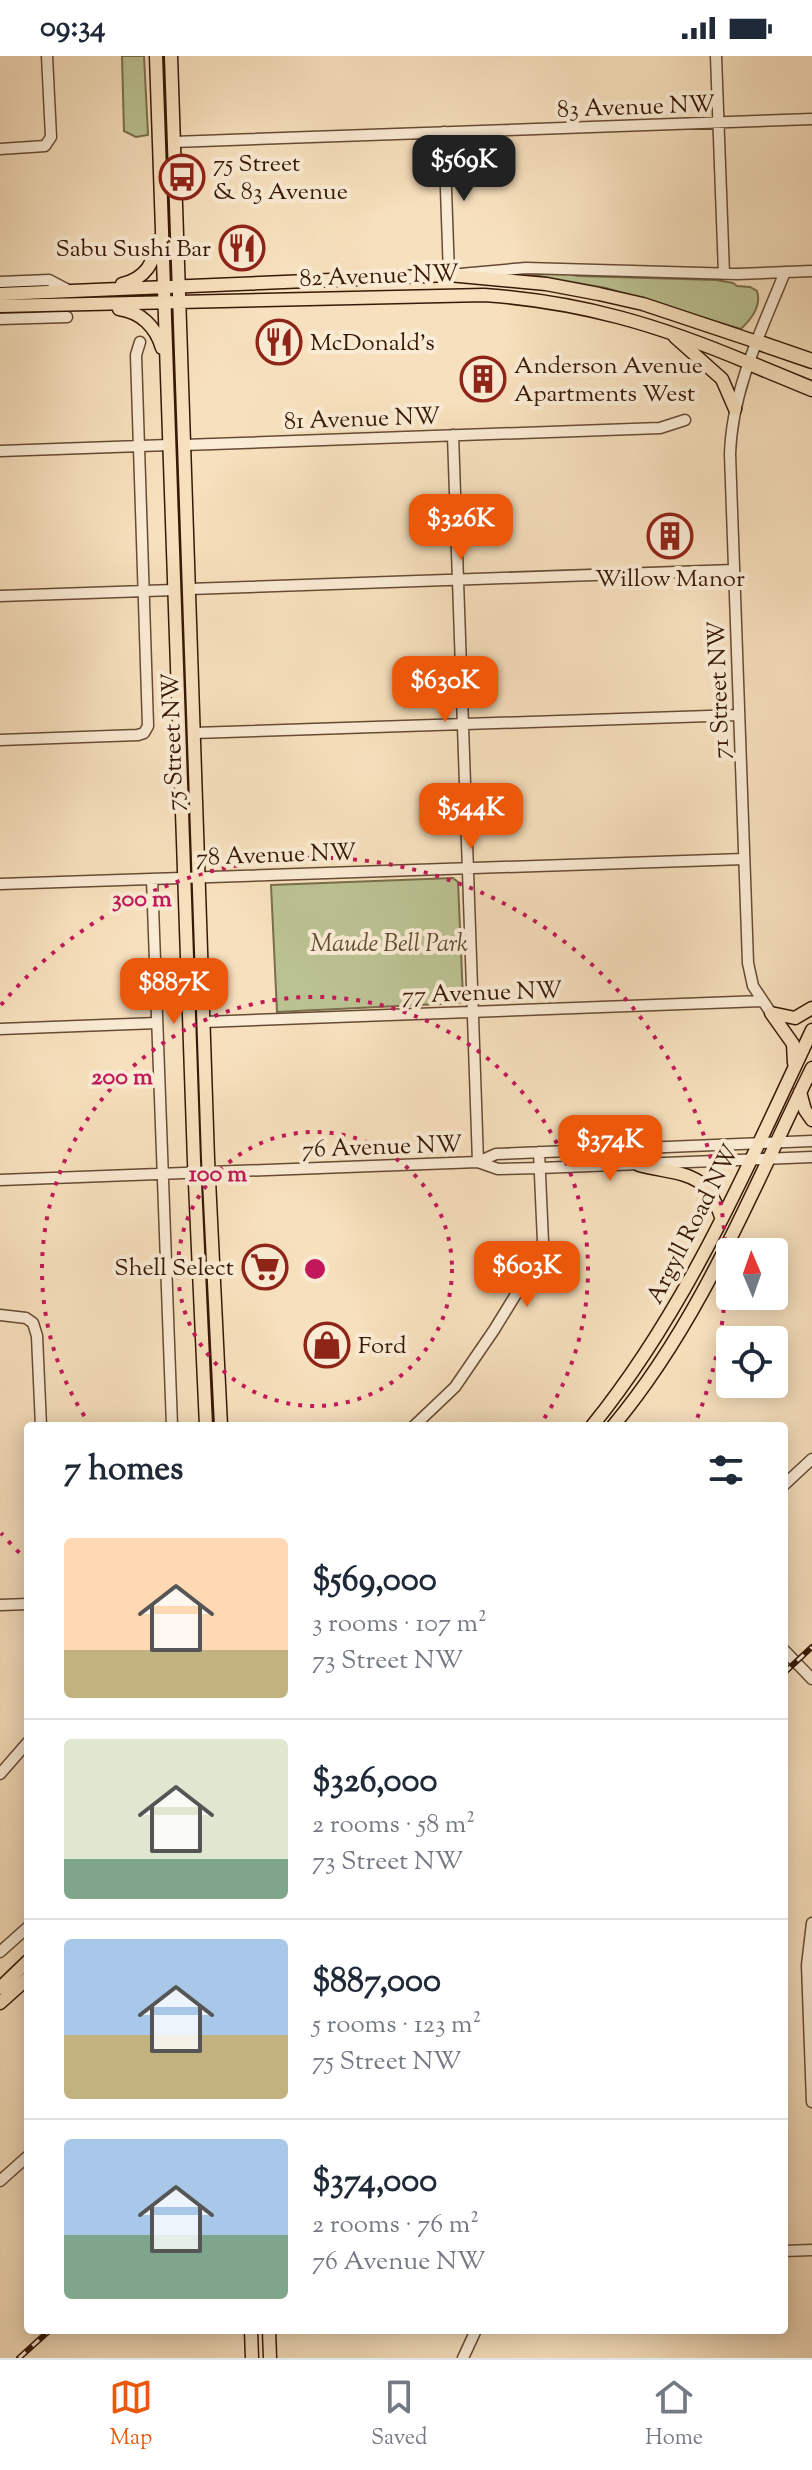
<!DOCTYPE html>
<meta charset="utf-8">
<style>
:root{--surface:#fff;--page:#f2f2f3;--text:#1f2937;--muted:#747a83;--line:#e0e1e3;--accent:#ea580c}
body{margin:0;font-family:"Sorts Mill Goudy",serif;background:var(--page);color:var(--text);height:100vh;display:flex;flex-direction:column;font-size:30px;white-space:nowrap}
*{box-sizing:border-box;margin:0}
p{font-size:26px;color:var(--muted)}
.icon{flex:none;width:44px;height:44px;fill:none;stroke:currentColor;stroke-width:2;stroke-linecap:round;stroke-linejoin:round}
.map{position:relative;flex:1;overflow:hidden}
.sheet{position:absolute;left:24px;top:1366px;width:764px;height:912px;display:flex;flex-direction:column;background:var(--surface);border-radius:8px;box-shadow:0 4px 20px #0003}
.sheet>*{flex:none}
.needle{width:52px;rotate:358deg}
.tools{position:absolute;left:716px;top:1182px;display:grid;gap:16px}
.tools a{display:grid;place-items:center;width:72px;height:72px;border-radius:8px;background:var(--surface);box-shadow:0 4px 20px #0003;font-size:40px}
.price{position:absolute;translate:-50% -68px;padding:0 18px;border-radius:16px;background:var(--accent);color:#fff;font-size:26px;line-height:52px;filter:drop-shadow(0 2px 4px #0008)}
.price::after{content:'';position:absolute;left:50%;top:48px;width:24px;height:18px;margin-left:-12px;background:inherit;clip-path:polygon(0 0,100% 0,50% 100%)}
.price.current{background:#222;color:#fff}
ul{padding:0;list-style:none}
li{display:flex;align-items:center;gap:24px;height:200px;padding:0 40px}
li+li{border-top:2px solid var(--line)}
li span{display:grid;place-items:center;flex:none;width:224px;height:160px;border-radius:8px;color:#555}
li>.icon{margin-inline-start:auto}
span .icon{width:96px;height:96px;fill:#fffc;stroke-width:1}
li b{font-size:34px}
h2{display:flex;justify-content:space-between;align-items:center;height:96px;padding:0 40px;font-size:34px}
.status{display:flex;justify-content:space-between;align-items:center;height:56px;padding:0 40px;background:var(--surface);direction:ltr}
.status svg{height:22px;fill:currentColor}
.tabs{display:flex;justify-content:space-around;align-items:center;height:112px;border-top:2px solid var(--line);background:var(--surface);font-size:22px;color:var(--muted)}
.tabs a{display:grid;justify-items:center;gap:4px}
.tabs .current{color:var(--accent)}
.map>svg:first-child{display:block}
.green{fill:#bbc292;stroke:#7a6e4c;stroke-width:2}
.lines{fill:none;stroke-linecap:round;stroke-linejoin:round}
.minor-casing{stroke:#684b34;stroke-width:13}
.major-casing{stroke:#381906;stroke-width:15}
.highway-casing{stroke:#381906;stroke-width:17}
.minor{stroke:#faebd4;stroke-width:10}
.major{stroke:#f7e0bd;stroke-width:12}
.highway{stroke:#f7e0bd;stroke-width:14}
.rail-casing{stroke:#381906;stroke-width:6}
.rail{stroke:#faebd4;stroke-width:3;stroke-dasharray:9;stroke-linecap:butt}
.ring{fill:none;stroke:#c2185b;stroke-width:4;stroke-dasharray:4 8}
.labels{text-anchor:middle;stroke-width:8;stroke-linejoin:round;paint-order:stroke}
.street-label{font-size:24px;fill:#381906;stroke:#faebd4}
.poi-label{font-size:24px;fill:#381906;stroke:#faebd4;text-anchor:start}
.park-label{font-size:24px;font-style:italic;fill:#5f4c30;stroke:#faebd4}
.centre{fill:#c2185b;stroke:#faebd4;stroke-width:4}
.ring-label{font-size:24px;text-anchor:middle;font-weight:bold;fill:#c2185b;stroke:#faebd4;stroke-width:8;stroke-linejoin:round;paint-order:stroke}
</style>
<div class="status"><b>09:34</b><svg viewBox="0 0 49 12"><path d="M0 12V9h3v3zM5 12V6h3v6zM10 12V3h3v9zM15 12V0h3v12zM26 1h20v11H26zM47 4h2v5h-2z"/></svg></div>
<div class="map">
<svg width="812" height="2302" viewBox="0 0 812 2302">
<rect width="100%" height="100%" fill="#f7e0bd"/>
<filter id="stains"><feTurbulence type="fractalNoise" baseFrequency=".0025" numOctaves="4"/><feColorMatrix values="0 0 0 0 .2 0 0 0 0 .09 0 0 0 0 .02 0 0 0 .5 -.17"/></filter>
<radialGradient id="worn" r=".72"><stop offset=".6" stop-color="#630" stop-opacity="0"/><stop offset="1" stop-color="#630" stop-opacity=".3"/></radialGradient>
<path class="green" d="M 122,0 L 144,0 L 148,79 L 136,81 L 124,75 Z
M 564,217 L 578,220 L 716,224 L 733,227 L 737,230 L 750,231 L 757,235 C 762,251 750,264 741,273 L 606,232 L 528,218 Z
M 453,822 L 458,826 L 463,942 L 459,947 L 277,956 L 271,829 Z"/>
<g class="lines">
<g class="minor-casing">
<path id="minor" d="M 716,0 L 724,218
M 444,76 L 449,219 L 526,212 L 737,218 L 812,215
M 174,86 L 812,63
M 0,93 L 45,90 L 51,81 L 47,0
M 0,226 L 49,224 L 70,235
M 0,263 L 67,261
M 453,379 L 478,1106
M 184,389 L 660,372 L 685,364
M 0,395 L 169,389
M 189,533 L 734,514
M 0,540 L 174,534
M 194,677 L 739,659
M 0,684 L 138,679 L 144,677 L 148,670 L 136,299 L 140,286
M 152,823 L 172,1370
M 0,828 L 744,803
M 771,957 L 753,930 L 748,907 L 730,398 C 732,334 761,275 785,216
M 204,966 L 762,945
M 0,973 L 157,967
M 478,1106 L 496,1098 L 812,1085
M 0,1124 L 478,1106 L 498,1113 L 540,1112 L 812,1101
M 0,1259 L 26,1262 L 33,1267 L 37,1280 L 41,1370
M 414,1370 L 455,1331 L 494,1274 L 537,1204 L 543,1186 L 539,1096
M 784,1429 L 812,1403
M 0,1549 L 28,1548
M 784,1594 L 812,1623
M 0,1718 L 28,1686
M 812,1867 L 807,1909 L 812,2046
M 0,1896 L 28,1871
M 0,2125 L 28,2100
M 784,2195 L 812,2194
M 463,2302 L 476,2274"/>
</g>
<g class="major-casing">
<path id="major" d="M 156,0 L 194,1105 L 206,1370
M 171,0 L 208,1103 L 221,1370
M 122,228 C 147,222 153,207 158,184
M 0,238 L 449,219 L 546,228 L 599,238 L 643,248 L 757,286
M 0,250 L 484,239 C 582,246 659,269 749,307
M 119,253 C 141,256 156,271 162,292
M 675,281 L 722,323 L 735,353
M 771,957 L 793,988 L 794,1007
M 771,957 L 795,962 L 812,952
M 800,1036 L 805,1054 L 812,1064
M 639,1109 C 683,1120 705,1113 721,1161
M 592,1370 C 687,1253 748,1110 812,974
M 613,1370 C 701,1265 752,1134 812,1012
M 0,1932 L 28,1905
M 0,1947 L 28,1922
M 251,2274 L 252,2302
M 269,2274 L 270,2302"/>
</g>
<g class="highway-casing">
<path id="highway" d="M 757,286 L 812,305
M 749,307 L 812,333"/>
</g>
<use href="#minor" class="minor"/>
<use href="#major" class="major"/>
<use href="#highway" class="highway"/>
<g class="rail-casing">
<path id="rail" d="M 784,1617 L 812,1591
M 19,2302 L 50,2274"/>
</g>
<use href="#rail" class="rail"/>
</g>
<g class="ring">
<circle cx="315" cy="1213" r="137"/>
<path d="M91 1370A273 273 0 1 1 539 1370"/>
<path d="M28 1505A410 410 0 0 1 1 1477M1 949A410 410 0 0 1 694 1370"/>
</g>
<defs>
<g id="bus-ring" transform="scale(2.3)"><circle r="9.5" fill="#faebd4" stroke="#8f2418" stroke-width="1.5"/><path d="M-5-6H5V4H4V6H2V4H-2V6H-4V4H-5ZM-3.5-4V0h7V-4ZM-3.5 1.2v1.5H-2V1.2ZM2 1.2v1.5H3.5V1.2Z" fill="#8f2418"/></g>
<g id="restaurant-ring" transform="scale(2.3)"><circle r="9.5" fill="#faebd4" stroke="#8f2418" stroke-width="1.5"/><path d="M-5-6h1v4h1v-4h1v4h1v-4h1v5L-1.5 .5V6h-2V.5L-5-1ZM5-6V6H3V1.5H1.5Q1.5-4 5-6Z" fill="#8f2418"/></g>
<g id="building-ring" transform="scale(2.3)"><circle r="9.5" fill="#faebd4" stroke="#8f2418" stroke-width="1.5"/><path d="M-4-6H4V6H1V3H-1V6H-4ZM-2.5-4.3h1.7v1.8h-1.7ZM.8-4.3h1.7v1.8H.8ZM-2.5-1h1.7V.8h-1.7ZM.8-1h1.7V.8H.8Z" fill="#8f2418"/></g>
<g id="supermarket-ring" transform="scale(2.3)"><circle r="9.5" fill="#faebd4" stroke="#8f2418" stroke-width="1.5"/><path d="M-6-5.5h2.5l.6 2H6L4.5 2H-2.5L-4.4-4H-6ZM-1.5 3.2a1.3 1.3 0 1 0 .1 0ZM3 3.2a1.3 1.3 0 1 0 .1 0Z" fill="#8f2418"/></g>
<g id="shop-ring" transform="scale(2.3)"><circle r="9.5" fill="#faebd4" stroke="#8f2418" stroke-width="1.5"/><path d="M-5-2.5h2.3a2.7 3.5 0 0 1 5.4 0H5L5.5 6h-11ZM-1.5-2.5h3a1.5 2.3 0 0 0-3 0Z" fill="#8f2418"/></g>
</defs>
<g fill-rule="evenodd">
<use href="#bus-ring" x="182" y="121"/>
<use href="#restaurant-ring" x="242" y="192"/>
<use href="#restaurant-ring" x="279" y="286"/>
<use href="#building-ring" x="483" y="323"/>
<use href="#building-ring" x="670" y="480"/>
<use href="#supermarket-ring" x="265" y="1211"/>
<use href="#shop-ring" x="327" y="1289"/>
</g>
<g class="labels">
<g class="street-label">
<text transform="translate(636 50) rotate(-2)" y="8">83 Avenue NW</text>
<text transform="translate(379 219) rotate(-2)" y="8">82 Avenue NW</text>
<text transform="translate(362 362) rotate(-2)" y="8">81 Avenue NW</text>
<text transform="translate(718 634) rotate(-92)" y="8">71 Street NW</text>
<text transform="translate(172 686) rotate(-92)" y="8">75 Street NW</text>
<text transform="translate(276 798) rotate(-2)" y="8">78 Avenue NW</text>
<text transform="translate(482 936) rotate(-2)" y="8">77 Avenue NW</text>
<text transform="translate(382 1090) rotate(-2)" y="8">76 Avenue NW</text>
<text transform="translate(692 1168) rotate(-63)" y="8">Argyll Road NW</text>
</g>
<g class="poi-label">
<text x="213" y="115">75 Street<tspan x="213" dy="28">&amp; 83 Avenue</tspan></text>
<text x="211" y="200" text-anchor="end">Sabu Sushi Bar</text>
<text x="310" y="294">McDonald's</text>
<text x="514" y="317">Anderson Avenue<tspan x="514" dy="28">Apartments West</tspan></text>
<text x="670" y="530" text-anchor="middle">Willow Manor</text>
<text x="234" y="1219" text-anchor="end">Shell Select</text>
<text x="358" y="1297">Ford</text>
</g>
<g class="park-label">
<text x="389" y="895">Maude Bell Park</text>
</g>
</g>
<circle cx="315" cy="1213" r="12" class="centre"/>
<g class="ring-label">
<text x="142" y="850">300 m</text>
<text x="122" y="1028">200 m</text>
<text x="218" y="1125">100 m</text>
</g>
<rect width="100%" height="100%" filter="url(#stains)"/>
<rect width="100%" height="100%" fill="url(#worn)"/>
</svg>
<div class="tools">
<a><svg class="needle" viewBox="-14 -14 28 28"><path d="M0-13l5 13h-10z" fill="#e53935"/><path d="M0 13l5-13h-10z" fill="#747a83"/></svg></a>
<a><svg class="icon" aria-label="locate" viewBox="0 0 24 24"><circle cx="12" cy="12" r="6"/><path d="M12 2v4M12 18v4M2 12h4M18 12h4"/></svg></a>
</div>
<b class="price current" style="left:464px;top:147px">$569K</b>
<b class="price" style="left:461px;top:506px">$326K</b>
<b class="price" style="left:445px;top:668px">$630K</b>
<b class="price" style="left:471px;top:795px">$544K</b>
<b class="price" style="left:174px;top:970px">$887K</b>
<b class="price" style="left:610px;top:1127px">$374K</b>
<b class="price" style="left:527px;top:1253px">$603K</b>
<section class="sheet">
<h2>7 homes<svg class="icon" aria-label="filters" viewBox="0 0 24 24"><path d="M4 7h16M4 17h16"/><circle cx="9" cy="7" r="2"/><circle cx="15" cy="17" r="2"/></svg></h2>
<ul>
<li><span style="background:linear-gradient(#ffd9b3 70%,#c2b280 0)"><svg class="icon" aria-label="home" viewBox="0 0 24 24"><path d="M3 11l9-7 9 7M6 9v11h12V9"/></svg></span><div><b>$569,000</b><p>3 rooms · 107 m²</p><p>73 Street NW</p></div></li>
<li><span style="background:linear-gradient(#dfe7d0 75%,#7fa58c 0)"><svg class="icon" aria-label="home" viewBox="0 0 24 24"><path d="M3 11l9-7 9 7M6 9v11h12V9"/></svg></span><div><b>$326,000</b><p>2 rooms · 58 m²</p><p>73 Street NW</p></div></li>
<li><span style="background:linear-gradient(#a9c7e8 60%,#c2b280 0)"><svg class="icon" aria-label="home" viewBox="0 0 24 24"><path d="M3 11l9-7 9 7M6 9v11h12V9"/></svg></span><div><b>$887,000</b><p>5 rooms · 123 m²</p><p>75 Street NW</p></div></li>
<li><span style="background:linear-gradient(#a9c7e8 60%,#7fa58c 0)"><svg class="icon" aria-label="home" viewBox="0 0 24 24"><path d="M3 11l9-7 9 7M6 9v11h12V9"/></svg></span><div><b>$374,000</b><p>2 rooms · 76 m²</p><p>76 Avenue NW</p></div></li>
</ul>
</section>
</div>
<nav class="tabs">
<a class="current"><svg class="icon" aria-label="map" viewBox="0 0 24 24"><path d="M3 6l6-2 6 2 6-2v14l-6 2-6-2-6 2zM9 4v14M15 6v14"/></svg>Map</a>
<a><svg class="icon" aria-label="saved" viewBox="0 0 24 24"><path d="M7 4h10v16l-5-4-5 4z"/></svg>Saved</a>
<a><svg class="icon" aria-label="home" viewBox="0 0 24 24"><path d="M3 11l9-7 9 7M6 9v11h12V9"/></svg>Home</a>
</nav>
